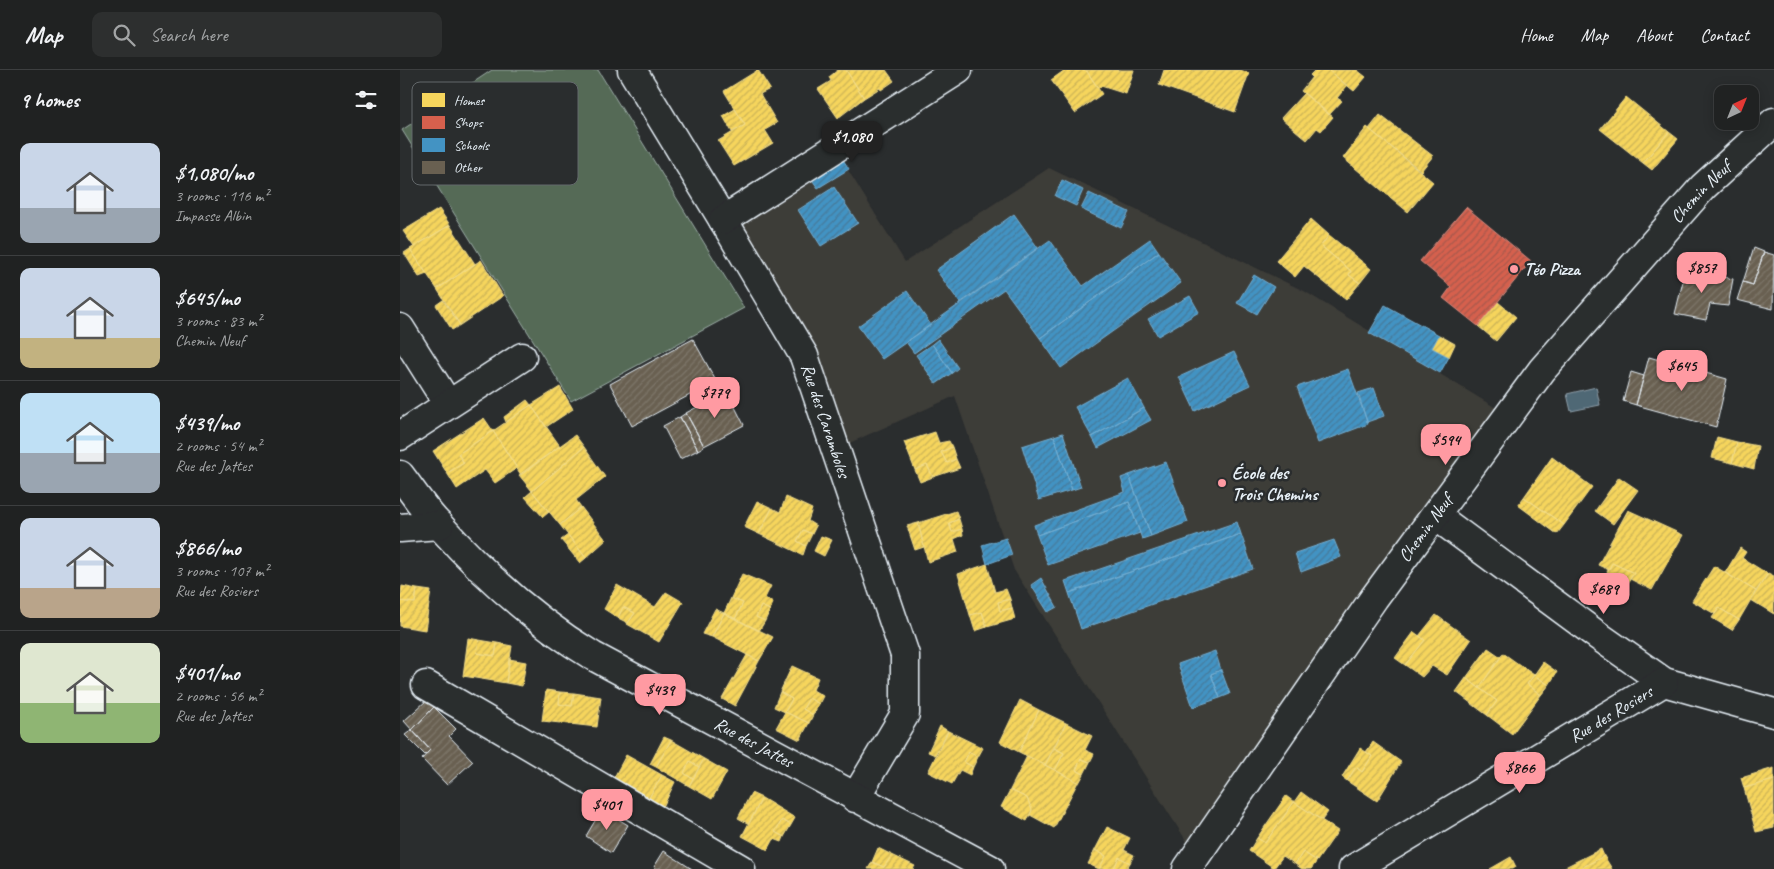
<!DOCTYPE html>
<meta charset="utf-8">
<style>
:root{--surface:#202222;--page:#2d2f2f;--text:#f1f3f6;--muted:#a2a4a5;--line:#3d3f40;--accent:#ff9aa2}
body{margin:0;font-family:Caveat,sans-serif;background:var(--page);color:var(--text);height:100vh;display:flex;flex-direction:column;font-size:19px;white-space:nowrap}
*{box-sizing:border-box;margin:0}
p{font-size:16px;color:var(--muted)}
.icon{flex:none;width:28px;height:28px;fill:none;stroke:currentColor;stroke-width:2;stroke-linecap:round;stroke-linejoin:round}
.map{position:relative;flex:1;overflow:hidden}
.drawer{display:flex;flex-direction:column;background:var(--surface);width:400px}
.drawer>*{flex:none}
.needle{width:32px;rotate:43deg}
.tools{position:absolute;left:1314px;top:15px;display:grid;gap:10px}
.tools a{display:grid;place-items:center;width:45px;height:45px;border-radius:10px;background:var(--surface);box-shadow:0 2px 12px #0003,0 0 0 1px var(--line);font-size:25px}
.price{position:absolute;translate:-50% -42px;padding:0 11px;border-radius:10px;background:var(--accent);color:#111;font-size:16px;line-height:32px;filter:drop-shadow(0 1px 2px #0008)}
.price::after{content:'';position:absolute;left:50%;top:30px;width:15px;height:11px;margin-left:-8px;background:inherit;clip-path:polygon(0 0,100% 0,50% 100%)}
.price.on{background:#222;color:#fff}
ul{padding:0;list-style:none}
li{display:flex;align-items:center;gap:15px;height:125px;padding:0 20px}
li+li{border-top:1px solid var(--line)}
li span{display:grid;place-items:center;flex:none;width:140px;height:100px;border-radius:10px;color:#555}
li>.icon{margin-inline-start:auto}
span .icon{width:60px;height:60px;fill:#fffc;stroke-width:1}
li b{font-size:21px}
h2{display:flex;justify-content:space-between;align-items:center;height:60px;padding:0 20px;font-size:21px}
header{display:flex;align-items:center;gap:30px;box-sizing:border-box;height:70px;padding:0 25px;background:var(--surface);border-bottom:1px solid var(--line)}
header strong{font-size:24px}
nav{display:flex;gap:28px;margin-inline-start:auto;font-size:18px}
.search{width:350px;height:45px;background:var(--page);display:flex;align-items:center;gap:12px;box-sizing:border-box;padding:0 18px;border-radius:10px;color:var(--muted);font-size:19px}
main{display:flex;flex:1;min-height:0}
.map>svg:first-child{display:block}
.built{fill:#3d3c38}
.pitch{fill:#546b57;stroke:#9eaea8}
.water{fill:#506775;stroke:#8d9ea9}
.homes{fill:url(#homes-hatch);stroke:#f2dd8b}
.shops{fill:url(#shops-hatch);stroke:#db8c80}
.schools{fill:url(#schools-hatch);stroke:#74afd3}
.building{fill:url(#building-hatch);stroke:#e8f1f8}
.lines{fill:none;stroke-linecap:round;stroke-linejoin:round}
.minor-casing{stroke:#e8f1f8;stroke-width:31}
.minor{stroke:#2a2d2e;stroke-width:28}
.poi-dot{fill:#ff9aa2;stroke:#2a2d2e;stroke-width:2}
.labels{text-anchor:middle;stroke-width:5;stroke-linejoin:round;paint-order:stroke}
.street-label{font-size:18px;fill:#e8f1f8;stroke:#2a2d2e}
.poi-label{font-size:18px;font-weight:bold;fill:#e8f1f8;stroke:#2a2d2e;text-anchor:start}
.key{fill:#2a2d2e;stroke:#63686b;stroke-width:1}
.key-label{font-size:14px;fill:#e8f1f8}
</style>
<header>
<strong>Map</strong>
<div class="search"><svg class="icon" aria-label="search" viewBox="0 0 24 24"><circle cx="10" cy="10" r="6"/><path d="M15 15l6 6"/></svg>Search here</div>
<nav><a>Home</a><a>Map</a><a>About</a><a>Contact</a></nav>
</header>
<main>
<section class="drawer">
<h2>9 homes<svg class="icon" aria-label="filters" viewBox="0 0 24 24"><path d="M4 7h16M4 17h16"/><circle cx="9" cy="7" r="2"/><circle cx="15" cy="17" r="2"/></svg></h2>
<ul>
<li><span style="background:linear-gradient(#c9d6e8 65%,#9aa5b1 0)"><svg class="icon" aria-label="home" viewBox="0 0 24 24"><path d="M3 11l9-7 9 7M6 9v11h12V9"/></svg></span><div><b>$1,080/mo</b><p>3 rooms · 116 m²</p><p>Impasse Albin</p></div></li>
<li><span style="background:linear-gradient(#c9d6e8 70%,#c2b280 0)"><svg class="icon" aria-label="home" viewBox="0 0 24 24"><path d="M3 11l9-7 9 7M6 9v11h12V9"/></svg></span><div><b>$645/mo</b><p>3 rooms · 83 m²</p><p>Chemin Neuf</p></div></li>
<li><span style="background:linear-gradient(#bfe0f5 60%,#9aa5b1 0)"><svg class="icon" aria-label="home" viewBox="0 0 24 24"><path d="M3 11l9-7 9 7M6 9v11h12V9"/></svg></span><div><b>$439/mo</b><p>2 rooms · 54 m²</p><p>Rue des Jattes</p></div></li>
<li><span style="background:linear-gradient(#c9d6e8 70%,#b9a48a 0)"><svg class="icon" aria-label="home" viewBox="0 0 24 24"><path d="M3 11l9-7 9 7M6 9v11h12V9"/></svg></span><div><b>$866/mo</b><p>3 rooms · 107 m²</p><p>Rue des Rosiers</p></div></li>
<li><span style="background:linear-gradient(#dfe7d0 60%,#8fb573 0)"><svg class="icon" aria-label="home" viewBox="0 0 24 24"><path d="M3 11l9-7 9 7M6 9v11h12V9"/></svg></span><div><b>$401/mo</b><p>2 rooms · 56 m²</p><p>Rue des Jattes</p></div></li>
</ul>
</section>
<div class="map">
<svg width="1374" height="799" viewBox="0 0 1374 799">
<defs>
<pattern id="homes-hatch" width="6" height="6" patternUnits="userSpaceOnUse" patternTransform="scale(1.25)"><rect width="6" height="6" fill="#f6d55c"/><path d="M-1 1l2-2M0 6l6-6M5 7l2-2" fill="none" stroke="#cab258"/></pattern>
<pattern id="shops-hatch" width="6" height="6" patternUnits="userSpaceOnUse" patternTransform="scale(1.25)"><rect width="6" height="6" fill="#d6604d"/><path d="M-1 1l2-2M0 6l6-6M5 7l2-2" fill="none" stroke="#a4584c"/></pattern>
<pattern id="schools-hatch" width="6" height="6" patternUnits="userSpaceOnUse" patternTransform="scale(1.25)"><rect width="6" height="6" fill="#4393c3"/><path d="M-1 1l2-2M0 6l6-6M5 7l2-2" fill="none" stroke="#447999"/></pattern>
<pattern id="building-hatch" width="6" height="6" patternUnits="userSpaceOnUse" patternTransform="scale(1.25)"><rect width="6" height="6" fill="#696051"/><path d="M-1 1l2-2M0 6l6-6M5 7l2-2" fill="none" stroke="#7e776b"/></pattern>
</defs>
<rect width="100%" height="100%" fill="#2a2d2e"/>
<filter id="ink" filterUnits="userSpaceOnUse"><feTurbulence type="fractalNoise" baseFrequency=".02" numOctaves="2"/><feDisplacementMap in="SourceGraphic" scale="10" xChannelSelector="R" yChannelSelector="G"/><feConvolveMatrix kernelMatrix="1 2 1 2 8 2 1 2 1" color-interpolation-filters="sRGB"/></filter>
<g filter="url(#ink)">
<path class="built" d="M 443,92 L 505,192 L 649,98 L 904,221 L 1109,346 L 796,786 L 614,500 L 555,326 L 436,379 L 331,163 Z"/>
<path class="pitch" d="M 92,0 L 198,0 L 344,238 L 171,331 L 2,60 Z"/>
<path class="water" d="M 1196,317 L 1200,335 L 1171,341 L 1167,324 Z"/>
<path class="homes" d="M 358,0 L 370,19 L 360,24 L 377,53 L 365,60 L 373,73 L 334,96 L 318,71 L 345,55 L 324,21 Z
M 438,0 L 446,0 L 464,28 L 438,48 L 418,19 L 431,11 L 429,7 Z
M 446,0 L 486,0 L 494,11 L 481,20 L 480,18 L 464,28 Z
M 665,0 L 686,0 L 702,24 L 675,43 L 651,10 Z
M 686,0 L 734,0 L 726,24 L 701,16 L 698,18 Z
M 764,0 L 840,0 L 849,3 L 835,42 L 759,15 Z
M 915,0 L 928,0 L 947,16 L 937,28 L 942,31 L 929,45 L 901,21 L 912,7 L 910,5 Z
M 928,0 L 957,0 L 966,7 L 954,21 Z
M 904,23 L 933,47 L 921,61 L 917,58 L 907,70 L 881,48 Z
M 1226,27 L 1269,62 L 1243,93 L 1200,59 Z
M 335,39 L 345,55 L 332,62 L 323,46 Z
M 980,45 L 1033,86 L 1021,101 L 969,59 Z
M 967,57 L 1033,112 L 1008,142 L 943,88 Z
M 1269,62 L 1278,69 L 1252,100 L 1243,93 Z
M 39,139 L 50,155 L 14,177 L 3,161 Z
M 911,149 L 929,165 L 921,176 L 951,201 L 949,205 L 960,213 L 946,230 L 904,196 L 895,207 L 876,191 Z
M 50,155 L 75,194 L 37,219 L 10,179 Z
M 929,165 L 971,199 L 960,213 L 949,205 L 951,201 L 921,176 Z
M 10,179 L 27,204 L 19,207 L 4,183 Z
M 81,190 L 103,226 L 60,255 L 37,219 Z
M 43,230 L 60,255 L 52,260 L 36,235 Z
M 1098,232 L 1116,247 L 1096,271 L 1078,256 Z
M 1039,265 L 1055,274 L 1049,287 L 1032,278 Z
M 160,317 L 173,339 L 146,357 L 131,335 Z
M 127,330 L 131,335 L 106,352 L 104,347 Z
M 131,335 L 160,376 L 121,405 L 93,361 Z
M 84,348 L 93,361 L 58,384 L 64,393 L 47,403 L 33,381 Z
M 93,361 L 117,398 L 95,413 L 85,400 L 57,419 L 47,403 L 64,393 L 58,384 Z
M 535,362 L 539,373 L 549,371 L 552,377 L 541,382 L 547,393 L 556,389 L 560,398 L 533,407 L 527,395 L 515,400 L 504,372 Z
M 175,365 L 184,377 L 132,421 L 119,405 Z
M 1317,367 L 1337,372 L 1332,393 L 1312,388 Z
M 1337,372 L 1358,376 L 1354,399 L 1332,393 Z
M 184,377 L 205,407 L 176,430 L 181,437 L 160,455 L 132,421 Z
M 552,377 L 556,389 L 547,393 L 541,382 Z
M 1152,387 L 1192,417 L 1164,455 L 1124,427 Z
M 527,395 L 533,407 L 520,412 L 515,400 Z
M 1219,407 L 1238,420 L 1213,454 L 1195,441 Z
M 132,421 L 149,442 L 143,447 L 125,427 Z
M 386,427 L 412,439 L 408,451 L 416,456 L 412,464 L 403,460 L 397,471 L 406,476 L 403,485 L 359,464 L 372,438 L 380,442 Z
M 1124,427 L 1164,455 L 1157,464 L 1118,435 Z
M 357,431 L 372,438 L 359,464 L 344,457 Z
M 181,437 L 206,470 L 186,488 L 160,455 Z
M 1228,440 L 1283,465 L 1252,520 L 1230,509 L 1234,503 L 1212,493 L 1209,500 L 1198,495 Z
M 556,441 L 559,449 L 549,453 L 552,462 L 562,459 L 563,465 L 554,469 L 558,482 L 528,492 L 518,453 Z
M 559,449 L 562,459 L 552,462 L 549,453 Z
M 518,453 L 524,477 L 515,480 L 507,456 Z
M 403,460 L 412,464 L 406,476 L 397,471 Z
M 168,465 L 186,488 L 180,493 L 161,470 Z
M 421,466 L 432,470 L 424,486 L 414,481 Z
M 1340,478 L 1346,482 L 1342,488 L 1368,504 L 1356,521 L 1325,503 Z
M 1212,493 L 1234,503 L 1227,513 L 1207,502 Z
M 587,494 L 595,522 L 606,519 L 610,529 L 598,532 L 600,541 L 612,538 L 615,549 L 587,557 L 582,542 L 570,545 L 558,504 Z
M 1314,496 L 1356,521 L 1339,550 L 1319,538 L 1315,544 L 1292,531 Z
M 1368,503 L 1374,506 L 1374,544 L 1351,530 Z
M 342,504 L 371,516 L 365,528 L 373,533 L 370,540 L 361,536 L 356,547 L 365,551 L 359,561 L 335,549 L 343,533 L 331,528 Z
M 217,515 L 255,537 L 266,522 L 283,532 L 259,572 L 227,554 L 235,543 L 223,537 L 218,548 L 204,539 Z
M 2,516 L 17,519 L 15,533 L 0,531 Z
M 17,519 L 31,521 L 25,560 L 0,556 L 0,531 L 15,533 Z
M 331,528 L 343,533 L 335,549 L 324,543 Z
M 610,529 L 612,538 L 600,541 L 598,532 Z
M 361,536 L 370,540 L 365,551 L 356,547 Z
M 223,537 L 235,543 L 228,553 L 218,548 Z
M 1319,538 L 1339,550 L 1332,560 L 1312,548 Z
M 315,539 L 324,543 L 312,567 L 302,564 Z
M 582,542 L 587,557 L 575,561 L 570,545 Z
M 324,543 L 373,567 L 359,591 L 312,567 Z
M 1036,545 L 1071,570 L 1047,605 L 1032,596 L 1022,607 L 1005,595 L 1025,570 L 1019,566 Z
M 1014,562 L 1025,570 L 1005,595 L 995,588 Z
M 68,568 L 79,570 L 77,583 L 95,586 L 97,573 L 112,576 L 106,613 L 63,606 Z
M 79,570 L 97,573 L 95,586 L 77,583 Z
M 1088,578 L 1101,587 L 1079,618 L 1066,608 Z
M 1103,583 L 1134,605 L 1127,614 L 1141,625 L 1112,664 L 1087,645 L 1097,631 L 1079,618 Z
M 347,585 L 359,591 L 335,636 L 322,629 Z
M 109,589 L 126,592 L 122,616 L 106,613 Z
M 1143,592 L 1157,602 L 1149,615 L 1134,605 Z
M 392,596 L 418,608 L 413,620 L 423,626 L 419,634 L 409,628 L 403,639 L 413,645 L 409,653 L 385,642 L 392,629 L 380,622 Z
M 1134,605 L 1149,615 L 1141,625 L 1127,614 Z
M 1066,608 L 1097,631 L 1087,645 L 1056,622 Z
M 146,620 L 160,622 L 159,634 L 172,636 L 174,623 L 201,627 L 197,657 L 142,651 Z
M 160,622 L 174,623 L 172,636 L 159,634 Z
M 380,622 L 392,629 L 385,642 L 374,637 Z
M 409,628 L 419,634 L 413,645 L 403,639 Z
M 620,630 L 639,640 L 619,682 L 600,672 Z
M 639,640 L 666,653 L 645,695 L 619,682 Z
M 385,642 L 409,653 L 400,670 L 376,658 Z
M 666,653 L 692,666 L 685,680 L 694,684 L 690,692 L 681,689 L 676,700 L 684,704 L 679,713 L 655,700 L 664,683 L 654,678 Z
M 540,656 L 548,661 L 535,685 L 528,682 Z
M 548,661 L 583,678 L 578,687 L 569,682 L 564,692 L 573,697 L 570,705 L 560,700 L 552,714 L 528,702 Z
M 264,667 L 271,670 L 256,697 L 250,694 Z
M 271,670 L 304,689 L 299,697 L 290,691 L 284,703 L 293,709 L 289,716 L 256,697 Z
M 973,672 L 1001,692 L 977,731 L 947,711 L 956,697 L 962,702 L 972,686 L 966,682 Z
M 654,678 L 664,683 L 655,700 L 645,695 Z
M 960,678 L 972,686 L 962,702 L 956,697 L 947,711 L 942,707 Z
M 569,682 L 578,687 L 573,697 L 564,692 Z
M 226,685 L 262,705 L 246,733 L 211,713 Z
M 627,686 L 678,712 L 654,758 L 630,745 L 632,740 L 627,728 L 610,720 Z
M 304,689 L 327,702 L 312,729 L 289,716 Z
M 681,689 L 690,692 L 684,704 L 676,700 Z
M 290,691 L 299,697 L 293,709 L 284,703 Z
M 1374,698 L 1374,710 L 1344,718 L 1341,708 Z
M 262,705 L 275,712 L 261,741 L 246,733 Z
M 1374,710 L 1374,758 L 1356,762 L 1344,718 Z
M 610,720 L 627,728 L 632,740 L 627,751 L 601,737 Z
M 901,722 L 928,742 L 922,750 L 894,732 Z
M 351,723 L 362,728 L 349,754 L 338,748 Z
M 886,726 L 894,732 L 865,773 L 857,768 Z
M 362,728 L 395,748 L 391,755 L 382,750 L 375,762 L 384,767 L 382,772 L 374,769 L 368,780 L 342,766 Z
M 894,732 L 938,761 L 917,791 L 903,782 L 895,794 L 883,786 L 874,798 L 849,781 L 857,768 L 865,773 Z
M 382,750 L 391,755 L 384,767 L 375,762 Z
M 707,757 L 730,768 L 724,780 L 734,785 L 730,793 L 719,787 L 714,798 L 716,799 L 699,799 L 706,786 L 695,780 Z
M 478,778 L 492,785 L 484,797 L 472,792 Z
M 1201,779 L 1204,786 L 1179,799 L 1161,799 Z
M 695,780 L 706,786 L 699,799 L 688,794 Z
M 903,782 L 917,791 L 911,799 L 902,799 L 895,794 Z
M 492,785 L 515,796 L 513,799 L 468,799 L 472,792 L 484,797 Z
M 1204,786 L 1212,799 L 1179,799 Z
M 719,787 L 730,793 L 726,799 L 714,798 Z
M 1111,787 L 1116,797 L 1113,799 L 1090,799 Z"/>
<path class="shops" d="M 1066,137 L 1131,191 L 1078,256 L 1043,228 L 1051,217 L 1020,191 Z"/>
<path class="schools" d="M 442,88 L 449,99 L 418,118 L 410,107 Z
M 662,110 L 683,120 L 676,136 L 655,126 Z
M 434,117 L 458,153 L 421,176 L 398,140 Z
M 689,123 L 729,142 L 721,158 L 681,139 Z
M 614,144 L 638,178 L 560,233 L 536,200 Z
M 750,169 L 759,182 L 640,268 L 604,219 L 514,283 L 506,272 L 650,170 L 683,216 Z
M 759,182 L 781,213 L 661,298 L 640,268 Z
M 854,205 L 874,217 L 857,244 L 837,233 Z
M 507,221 L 531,255 L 482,289 L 458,256 Z
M 790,226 L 799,242 L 758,266 L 748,249 Z
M 985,235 L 1039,265 L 1032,278 L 1049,287 L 1040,303 L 969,263 Z
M 538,269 L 558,298 L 552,303 L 532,274 Z
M 532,274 L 552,303 L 536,314 L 516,285 Z
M 834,282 L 850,315 L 795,341 L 779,307 Z
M 948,299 L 968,354 L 918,373 L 897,317 Z
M 728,308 L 744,338 L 692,367 L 675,337 Z
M 974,318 L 984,346 L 967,352 L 958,323 Z
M 744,338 L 751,350 L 698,378 L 692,367 Z
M 663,363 L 681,417 L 672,420 L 654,366 Z
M 654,366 L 672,420 L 639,430 L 622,376 Z
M 766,392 L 788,452 L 751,466 L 729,405 Z
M 729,405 L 751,466 L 742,469 L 729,432 L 637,465 L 634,455 L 725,422 L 721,408 Z
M 729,432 L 740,463 L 648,495 L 637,465 Z
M 837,452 L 841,464 L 669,523 L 665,511 Z
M 841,464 L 853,499 L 681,559 L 669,523 Z
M 606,468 L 612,485 L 587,494 L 582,475 Z
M 934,470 L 941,487 L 901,502 L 895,483 Z
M 641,508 L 657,537 L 648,542 L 631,515 Z
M 815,581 L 821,600 L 811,604 L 820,628 L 793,637 L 778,594 Z
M 821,600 L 830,624 L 820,628 L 811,604 Z"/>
<path class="building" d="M 1354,178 L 1364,182 L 1353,215 L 1343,212 Z
M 1364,182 L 1374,185 L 1373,239 L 1337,230 L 1343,212 L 1353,215 Z
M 1286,199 L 1333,209 L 1328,236 L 1310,234 L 1306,250 L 1275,244 Z
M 293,269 L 316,311 L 232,356 L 210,314 Z
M 1249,287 L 1327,309 L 1316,357 L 1236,335 Z
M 1231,302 L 1244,306 L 1236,335 L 1223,331 Z
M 327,321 L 344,355 L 304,376 L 286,343 Z
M 286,343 L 304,376 L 298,380 L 280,347 Z
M 280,347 L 298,380 L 280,389 L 263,356 Z
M 27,630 L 34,637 L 12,660 L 4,651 Z
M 34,637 L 56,659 L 49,666 L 73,691 L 47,715 L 22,689 L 30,680 L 12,660 Z
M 12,660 L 30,680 L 25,685 L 5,665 Z
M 202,739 L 228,755 L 211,783 L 186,766 Z
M 264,781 L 292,799 L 257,799 L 254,797 Z"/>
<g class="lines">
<g class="minor-casing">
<g id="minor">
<path id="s1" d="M 232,0 L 331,163 L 404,286 L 505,585 L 505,644 L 455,728"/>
<path d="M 323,150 L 558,0"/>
<path d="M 0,258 L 48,334"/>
<path d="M 0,366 L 122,287"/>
<path id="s2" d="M 0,405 C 13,422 25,441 40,456 C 85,506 135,551 193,586 L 590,799"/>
<path d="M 1036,446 L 1197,565 L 1264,612 L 1374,643"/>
<path d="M 0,458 L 39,455"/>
<path d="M 26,615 L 341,799"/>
<path id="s3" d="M 787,799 L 974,528 L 1142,300 L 1303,117 L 1374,52"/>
<path id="s4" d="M 953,799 L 1264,612"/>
</g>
</g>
<use href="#minor" class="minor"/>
</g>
</g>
<g class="poi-dot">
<circle cx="1114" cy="199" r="5"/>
<circle cx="822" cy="413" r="5"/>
</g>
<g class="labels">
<g class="street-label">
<text dy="6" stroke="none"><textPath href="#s3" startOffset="851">Chemin Neuf</textPath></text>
<text dy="6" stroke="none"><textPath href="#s1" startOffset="402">Rue des Caramboles</textPath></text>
<text dy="6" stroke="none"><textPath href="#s3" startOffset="416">Chemin Neuf</textPath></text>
<text dy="6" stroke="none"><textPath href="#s4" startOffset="301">Rue des Rosiers</textPath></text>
<text dy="6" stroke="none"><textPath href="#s2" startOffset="449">Rue des Jattes</textPath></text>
</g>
<g class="poi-label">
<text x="1124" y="205">Téo Pizza</text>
<text x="832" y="409">École des<tspan x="832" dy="21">Trois Chemins</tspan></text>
</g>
</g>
<rect x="12" y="12" width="166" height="103" rx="8" class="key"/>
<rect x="22" y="23" width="23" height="14" fill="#f6d55c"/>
<rect x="22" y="46" width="23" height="13" fill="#d6604d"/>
<rect x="22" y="68" width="23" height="14" fill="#4393c3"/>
<rect x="22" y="91" width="23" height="13" fill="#696051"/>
<g class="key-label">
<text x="54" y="35">Homes</text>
<text x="54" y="57">Shops</text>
<text x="54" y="80">Schools</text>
<text x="54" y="102">Other</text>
</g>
</svg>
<div class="tools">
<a><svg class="needle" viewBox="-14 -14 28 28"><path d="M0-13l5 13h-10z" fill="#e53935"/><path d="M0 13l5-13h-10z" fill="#a2a4a5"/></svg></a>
</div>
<b class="price on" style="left:452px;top:93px">$1,080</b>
<b class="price" style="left:1302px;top:224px">$857</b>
<b class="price" style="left:1282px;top:322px">$645</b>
<b class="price" style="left:315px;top:349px">$779</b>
<b class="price" style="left:1046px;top:396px">$594</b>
<b class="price" style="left:1204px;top:545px">$689</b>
<b class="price" style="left:260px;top:646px">$439</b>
<b class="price" style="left:1120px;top:724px">$866</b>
<b class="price" style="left:207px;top:761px">$401</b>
</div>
</main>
